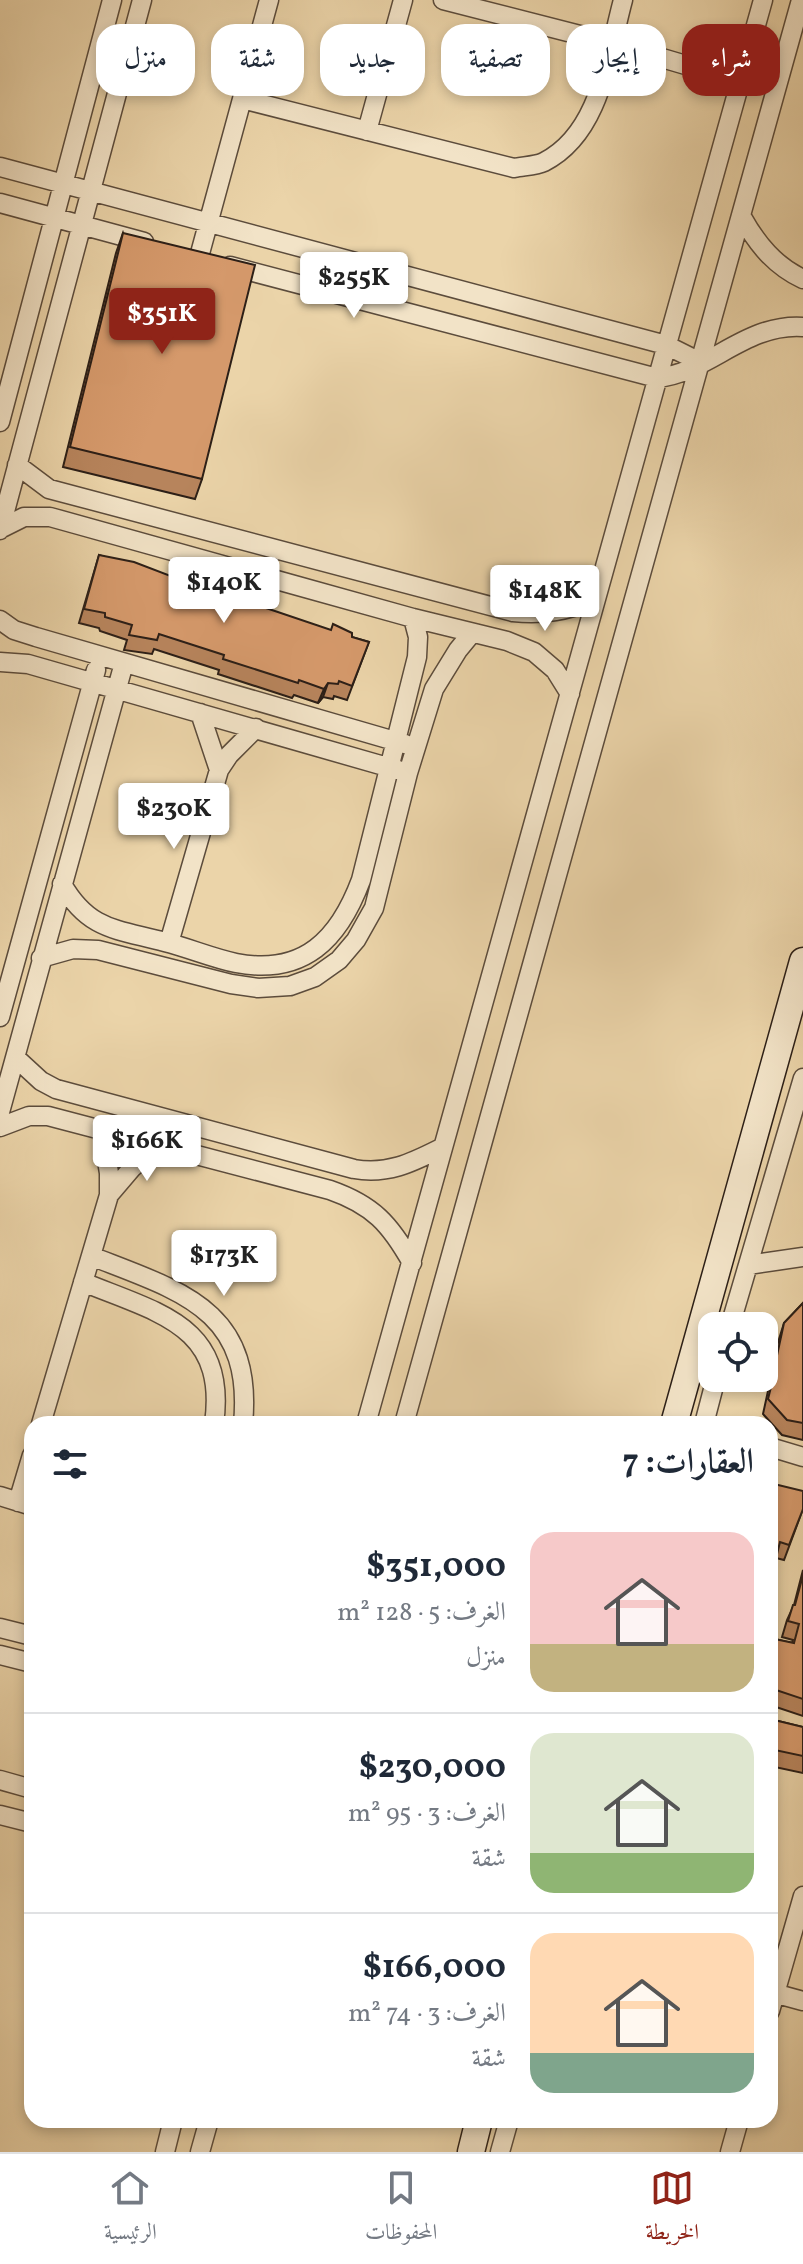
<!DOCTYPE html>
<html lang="ar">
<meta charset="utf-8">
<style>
:root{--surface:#fff;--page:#f2f2f3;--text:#1f2937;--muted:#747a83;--line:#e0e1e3;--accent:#8f2418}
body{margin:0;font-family:Vollkorn,Amiri,serif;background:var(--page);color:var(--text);direction:rtl;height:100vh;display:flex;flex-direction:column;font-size:30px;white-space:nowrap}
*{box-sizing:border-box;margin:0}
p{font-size:26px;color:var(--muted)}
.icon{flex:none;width:44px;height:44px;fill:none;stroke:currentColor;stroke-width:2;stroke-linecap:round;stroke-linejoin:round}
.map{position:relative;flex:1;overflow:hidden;direction:ltr}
.sheet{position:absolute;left:24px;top:1416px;width:754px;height:712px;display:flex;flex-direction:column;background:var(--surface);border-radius:24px;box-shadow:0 4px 12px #0003;direction:rtl}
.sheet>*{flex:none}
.top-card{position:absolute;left:24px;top:24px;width:756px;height:72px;direction:rtl;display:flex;gap:16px}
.buttons{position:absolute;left:698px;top:1312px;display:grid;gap:16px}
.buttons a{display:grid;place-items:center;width:80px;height:80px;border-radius:16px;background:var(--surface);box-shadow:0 4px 12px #0003;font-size:40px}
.price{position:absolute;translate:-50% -68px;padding:0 18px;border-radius:8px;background:#fff;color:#222;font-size:26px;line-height:52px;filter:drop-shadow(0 2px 4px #0008)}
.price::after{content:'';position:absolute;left:50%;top:48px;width:24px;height:18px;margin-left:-12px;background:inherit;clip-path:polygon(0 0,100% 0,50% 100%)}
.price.active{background:var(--accent);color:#fff}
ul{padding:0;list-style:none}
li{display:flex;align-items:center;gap:24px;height:200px;padding:0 24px}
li+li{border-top:2px solid var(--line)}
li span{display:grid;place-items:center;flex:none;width:224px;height:160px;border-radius:24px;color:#555}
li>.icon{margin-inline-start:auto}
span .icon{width:96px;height:96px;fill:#fffc;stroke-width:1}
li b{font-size:34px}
h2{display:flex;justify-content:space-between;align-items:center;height:96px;padding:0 24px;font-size:34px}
.tag{padding:0 28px;border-radius:24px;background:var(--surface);box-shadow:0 4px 12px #0003;font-size:28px;line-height:72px}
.tag.active{background:var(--accent);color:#fff}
.dock{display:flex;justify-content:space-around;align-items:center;height:112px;border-top:2px solid var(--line);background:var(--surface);font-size:22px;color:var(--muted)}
.dock a{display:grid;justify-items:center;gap:4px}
.dock .active{color:var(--accent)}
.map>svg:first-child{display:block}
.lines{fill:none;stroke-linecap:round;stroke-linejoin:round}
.street-casing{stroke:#5c4c3c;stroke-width:21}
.secondary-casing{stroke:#2c1f17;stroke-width:29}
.street{stroke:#f2e3c7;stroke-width:18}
.secondary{stroke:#f2e3c7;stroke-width:26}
.wall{fill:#b7845c;stroke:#2c1f17;stroke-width:2}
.shaded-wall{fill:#956b4b;stroke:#2c1f17;stroke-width:2}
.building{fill:#d5996b;stroke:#2c1f17;stroke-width:2}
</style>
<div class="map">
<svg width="803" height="2152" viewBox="0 0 803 2152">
<rect width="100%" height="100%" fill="#ebd4a9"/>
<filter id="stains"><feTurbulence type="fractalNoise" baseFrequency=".0025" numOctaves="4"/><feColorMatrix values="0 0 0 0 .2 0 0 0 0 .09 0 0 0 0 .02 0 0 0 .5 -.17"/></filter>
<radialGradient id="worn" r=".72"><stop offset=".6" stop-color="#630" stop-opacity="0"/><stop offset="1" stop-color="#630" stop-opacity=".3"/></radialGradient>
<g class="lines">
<g class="street-casing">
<path id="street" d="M 443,0 L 611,43 L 740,81
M 242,99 L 514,168 C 523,166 536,166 544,162 C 601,133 608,55 623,0
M 367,131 L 403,0
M 0,167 L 666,345 L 702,363
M 0,203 L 144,242
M 742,217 C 757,244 775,266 803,279
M 199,257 L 269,0
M 230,266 L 657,378 C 709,373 745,323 803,327
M 0,422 L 112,0
M 17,465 L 49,489 L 513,612 C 544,615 567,611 596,599
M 0,529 L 24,517 L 50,517 L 413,618 L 507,641 L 534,652 L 555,670 L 570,694
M 0,530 L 142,0
M 0,620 L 14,630 L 36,637 L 405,744
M 0,662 L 28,664 L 398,770
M 200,713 L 219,770
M 62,884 C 89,931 117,929 165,942 C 189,948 212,958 236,963 C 304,976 339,939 361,880 L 417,657 L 418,637 L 413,618
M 169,943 L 219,770 L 229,755 L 256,728
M 41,958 L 73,949 L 98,950 L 231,984 L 258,988 L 290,986 L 315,977 L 339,960 L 356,940 L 374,908 L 408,773 L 434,689 L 458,650 L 472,633
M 0,1017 L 96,670
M 16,1058 L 41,1081 L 56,1089 L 354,1169 C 389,1175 413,1162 443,1147
M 0,1112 L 124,663
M 0,1127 L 29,1116 L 48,1116 L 330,1190 C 373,1205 390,1224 412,1263
M 109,1195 L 132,1168 L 158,1145
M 91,1256 C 180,1291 254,1309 243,1424
M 748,1265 L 803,1257
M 83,1282 C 158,1313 228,1325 214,1424
M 730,1326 L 803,1078
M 41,1424 L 109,1195 L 109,1173 L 102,1130
M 366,1424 L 763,0
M 404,1424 L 801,0
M 704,1424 L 716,1378
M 770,1447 L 803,1457
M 0,1496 L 32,1506
M 18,1502 L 32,1455
M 0,1628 L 32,1636
M 0,1655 L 32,1663
M 0,1780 L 32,1789
M 0,1815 L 32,1823
M 770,1992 L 803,2001
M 770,2011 L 803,1896
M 165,2152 L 173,2120
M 200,2152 L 209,2120
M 500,2152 L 509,2120
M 730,2152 L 739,2120"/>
</g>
<g class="secondary-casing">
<path id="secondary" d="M 674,1424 L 803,961
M 471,2152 L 479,2120"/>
</g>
<use href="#street" class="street"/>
<use href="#secondary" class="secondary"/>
</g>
<path class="wall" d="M 123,233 L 202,479 L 195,499 L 63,467 L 116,253 Z
M 99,555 L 175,581 L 223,600 L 369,642 L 347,700 L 334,696 L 333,699 L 323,697 L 318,703 L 294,695 L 292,698 L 218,674 L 219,670 L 154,649 L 152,654 L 124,650 L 127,640 L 100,631 L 99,628 L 79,623 Z
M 803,1303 L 803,1440 L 782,1435 L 763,1414 L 768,1391 L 768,1375 L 784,1323 Z
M 774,1484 L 803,1509 L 784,1560 L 776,1558 Z
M 803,1570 L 803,1716 L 770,1705 L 770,1638 L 792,1643 L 793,1640 L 782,1637 L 787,1620 L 794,1605 Z
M 770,1719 L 803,1727 L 803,1773 L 770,1766 Z"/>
<path class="shaded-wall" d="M 328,683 L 323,697 L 318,703 L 324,689 Z"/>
<path class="building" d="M 123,233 L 255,265 L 202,479 L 70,447 Z
M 99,555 L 134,562 L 176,578 L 175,581 L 224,597 L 223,600 L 266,608 L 331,630 L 333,624 L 352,633 L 352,637 L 369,642 L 352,686 L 339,681 L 338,684 L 328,683 L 324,689 L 299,680 L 298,683 L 223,659 L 224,655 L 159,634 L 157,640 L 129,635 L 132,625 L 105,617 L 105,613 L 84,609 Z
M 803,1303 L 803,1423 L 787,1420 L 768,1399 L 774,1375 L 774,1360 L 776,1360 L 784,1323 Z
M 776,1476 L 774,1484 L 803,1491 L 803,1509 L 789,1545 L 780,1542 L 770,1582 L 770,1479 Z
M 803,1575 L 803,1699 L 770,1688 L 770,1638 L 794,1643 L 799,1624 L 788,1621 L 793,1605 L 795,1605 Z
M 770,1719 L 803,1727 L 803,1756 L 770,1749 Z"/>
<rect width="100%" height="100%" filter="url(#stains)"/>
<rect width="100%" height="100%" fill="url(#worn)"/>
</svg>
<div class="buttons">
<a><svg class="icon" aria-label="locate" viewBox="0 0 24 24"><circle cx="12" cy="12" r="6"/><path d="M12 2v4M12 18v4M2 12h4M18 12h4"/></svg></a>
</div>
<b class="price" style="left:354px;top:320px">$255K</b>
<b class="price active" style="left:162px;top:356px">$351K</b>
<b class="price" style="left:224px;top:625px">$140K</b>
<b class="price" style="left:545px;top:633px">$148K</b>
<b class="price" style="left:174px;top:851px">$230K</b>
<b class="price" style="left:147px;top:1183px">$166K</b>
<b class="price" style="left:224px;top:1298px">$173K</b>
<div class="top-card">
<a class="tag active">شراء</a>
<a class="tag">إيجار</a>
<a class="tag">تصفية</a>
<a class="tag">جديد</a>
<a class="tag">شقة</a>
<a class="tag">منزل</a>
</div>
<section class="sheet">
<h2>العقارات: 7<svg class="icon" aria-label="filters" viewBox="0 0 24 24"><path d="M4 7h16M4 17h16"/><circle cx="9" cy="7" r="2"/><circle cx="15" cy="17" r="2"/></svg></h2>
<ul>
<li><span style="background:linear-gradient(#f6c9c9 70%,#c2b280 0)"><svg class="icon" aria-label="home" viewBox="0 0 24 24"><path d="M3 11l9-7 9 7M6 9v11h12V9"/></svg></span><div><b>$351,000</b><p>الغرف: 5 · 128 m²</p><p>منزل</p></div></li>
<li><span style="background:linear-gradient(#dfe7d0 75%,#8fb573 0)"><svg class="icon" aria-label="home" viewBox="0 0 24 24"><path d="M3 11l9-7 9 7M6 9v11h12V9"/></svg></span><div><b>$230,000</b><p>الغرف: 3 · 95 m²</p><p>شقة</p></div></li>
<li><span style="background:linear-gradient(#ffd9b3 75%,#7fa58c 0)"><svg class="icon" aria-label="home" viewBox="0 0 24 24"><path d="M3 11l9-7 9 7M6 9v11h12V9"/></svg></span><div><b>$166,000</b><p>الغرف: 3 · 74 m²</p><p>شقة</p></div></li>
</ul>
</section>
</div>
<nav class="dock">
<a class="active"><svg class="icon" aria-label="map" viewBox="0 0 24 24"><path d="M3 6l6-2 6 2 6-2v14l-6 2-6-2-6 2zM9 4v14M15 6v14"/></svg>الخريطة</a>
<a><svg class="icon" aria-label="saved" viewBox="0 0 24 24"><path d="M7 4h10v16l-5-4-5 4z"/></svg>المحفوظات</a>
<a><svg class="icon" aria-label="home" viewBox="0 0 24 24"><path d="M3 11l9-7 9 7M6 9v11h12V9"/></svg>الرئيسية</a>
</nav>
